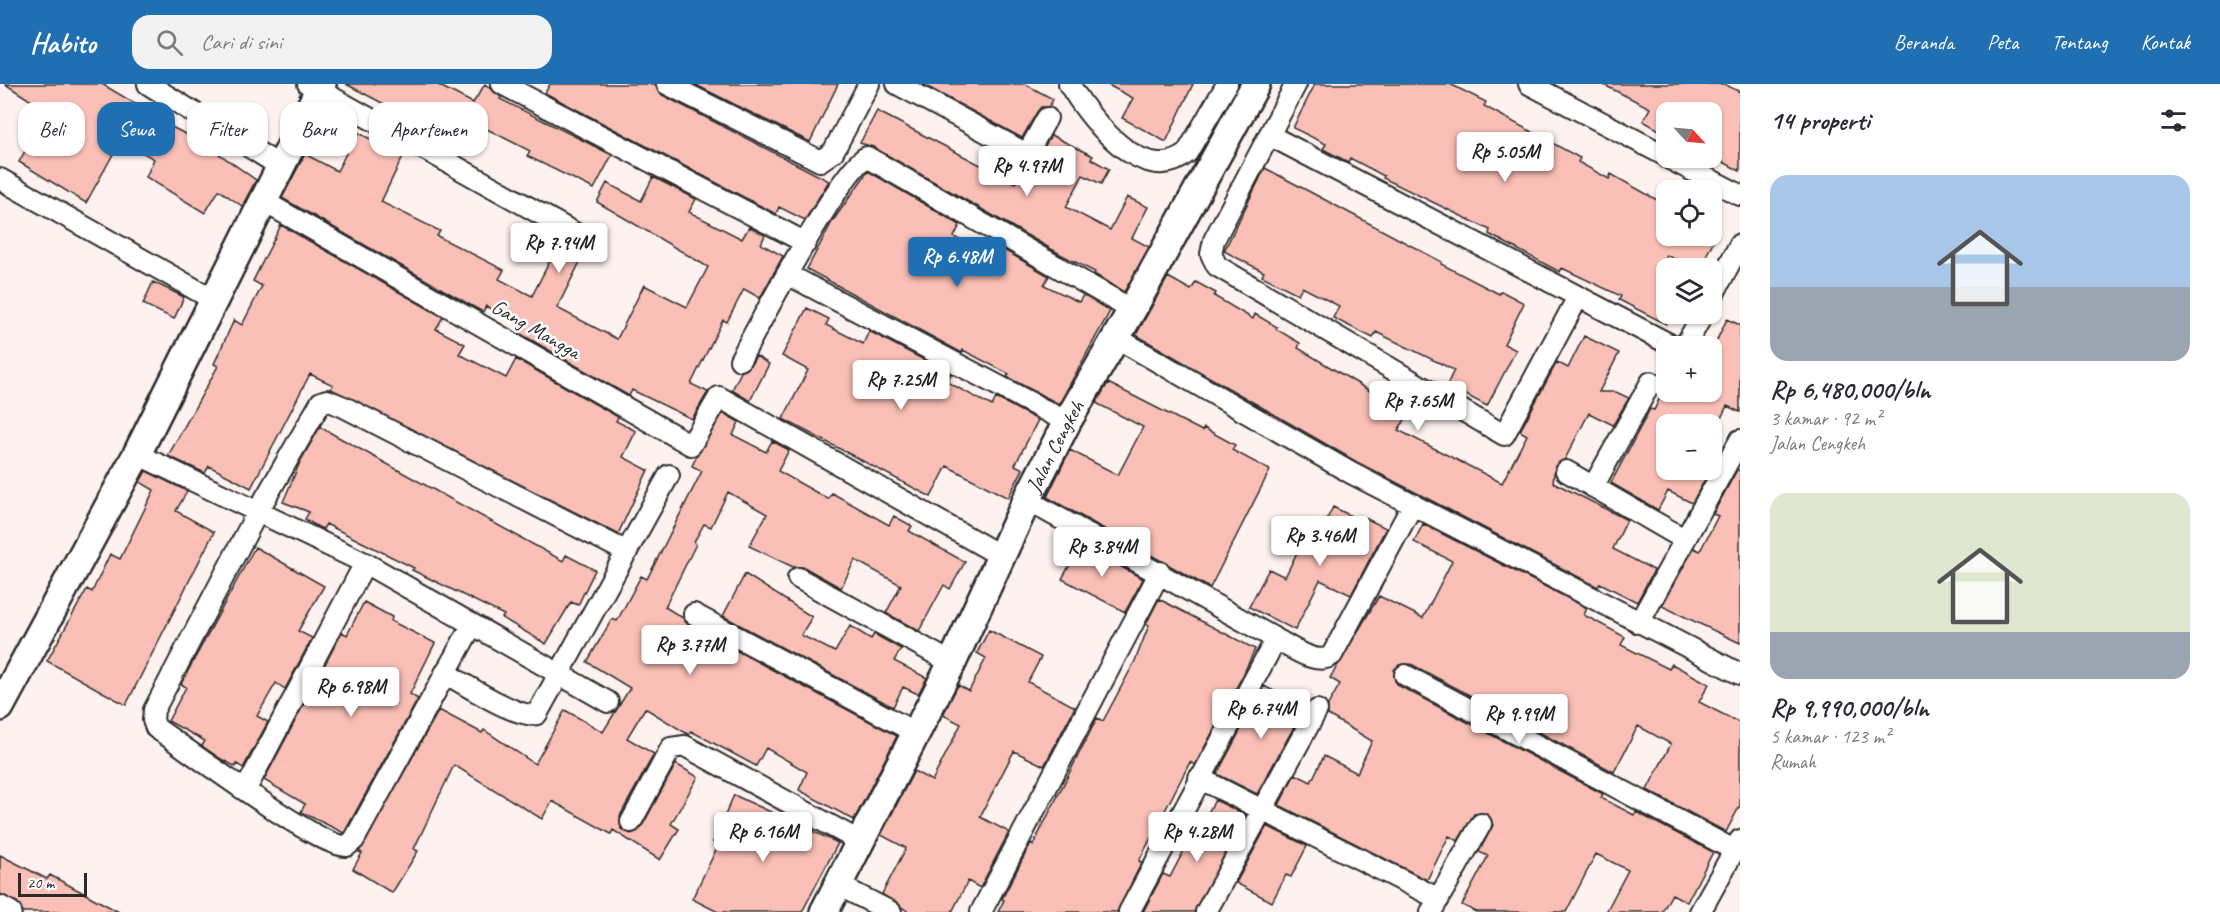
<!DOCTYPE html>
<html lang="id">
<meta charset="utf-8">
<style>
:root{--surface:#fff;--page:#f2f2f3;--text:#2b2b33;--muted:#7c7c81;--accent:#1f6fb2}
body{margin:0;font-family:Caveat,sans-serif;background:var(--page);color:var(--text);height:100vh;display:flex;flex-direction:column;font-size:22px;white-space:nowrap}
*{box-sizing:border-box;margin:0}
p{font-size:20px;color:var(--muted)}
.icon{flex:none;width:33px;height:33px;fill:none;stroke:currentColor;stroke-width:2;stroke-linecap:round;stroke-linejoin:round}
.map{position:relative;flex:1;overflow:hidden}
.side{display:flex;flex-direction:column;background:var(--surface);width:480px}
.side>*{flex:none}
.guide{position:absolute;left:18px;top:18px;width:570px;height:54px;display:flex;gap:12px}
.needle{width:39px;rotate:116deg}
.tools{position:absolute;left:1656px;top:18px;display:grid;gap:12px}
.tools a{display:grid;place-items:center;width:66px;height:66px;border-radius:12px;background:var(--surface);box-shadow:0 2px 4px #0004;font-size:30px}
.scale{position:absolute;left:18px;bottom:15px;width:69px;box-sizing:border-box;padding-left:6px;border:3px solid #2b2b2b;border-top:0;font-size:16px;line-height:21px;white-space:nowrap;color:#2b2b2b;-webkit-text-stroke:4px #fff;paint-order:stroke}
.price{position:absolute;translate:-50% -51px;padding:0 14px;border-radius:6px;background:#fff;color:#222;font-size:20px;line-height:39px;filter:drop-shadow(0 2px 3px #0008)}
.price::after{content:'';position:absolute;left:50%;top:36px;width:18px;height:14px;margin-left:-9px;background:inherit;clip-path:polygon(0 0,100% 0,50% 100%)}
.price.on{background:var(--accent);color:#fff}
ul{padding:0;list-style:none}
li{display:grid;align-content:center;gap:12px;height:318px;padding:0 30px}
li span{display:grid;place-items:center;height:186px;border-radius:18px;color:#555}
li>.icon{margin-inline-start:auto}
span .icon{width:108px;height:108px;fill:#fffc;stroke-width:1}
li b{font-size:26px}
h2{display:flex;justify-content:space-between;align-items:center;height:72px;padding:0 30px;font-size:26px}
.chip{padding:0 21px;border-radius:18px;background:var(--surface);box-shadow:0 2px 4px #0004;font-size:21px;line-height:54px}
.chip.on{background:var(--accent);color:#fff}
header{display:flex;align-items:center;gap:36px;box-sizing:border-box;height:84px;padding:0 30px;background:var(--accent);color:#fff}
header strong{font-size:28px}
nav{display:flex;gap:33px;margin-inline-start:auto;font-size:21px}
.search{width:420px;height:54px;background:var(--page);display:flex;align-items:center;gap:15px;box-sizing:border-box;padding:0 21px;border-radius:18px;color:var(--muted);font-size:22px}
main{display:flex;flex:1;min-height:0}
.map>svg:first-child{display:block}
.building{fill:#fabfb6;stroke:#2b2b2b;stroke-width:1.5}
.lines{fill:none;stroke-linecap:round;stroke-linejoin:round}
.street-casing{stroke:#2b2b2b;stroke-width:24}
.secondary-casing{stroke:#2b2b2b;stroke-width:32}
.street{stroke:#fff;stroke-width:20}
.secondary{stroke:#fff;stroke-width:27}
.labels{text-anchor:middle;stroke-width:5;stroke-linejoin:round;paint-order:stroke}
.street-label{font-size:21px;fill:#2b2b2b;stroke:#fff}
</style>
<header>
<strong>Habito</strong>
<div class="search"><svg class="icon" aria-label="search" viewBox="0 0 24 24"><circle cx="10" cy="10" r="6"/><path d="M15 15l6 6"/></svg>Cari di sini</div>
<nav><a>Beranda</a><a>Peta</a><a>Tentang</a><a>Kontak</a></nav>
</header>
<main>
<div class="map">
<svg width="1740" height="828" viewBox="0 0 1740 828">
<rect width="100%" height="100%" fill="#fef2f0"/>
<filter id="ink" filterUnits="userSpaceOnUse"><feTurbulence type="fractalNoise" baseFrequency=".0167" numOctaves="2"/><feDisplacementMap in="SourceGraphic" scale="12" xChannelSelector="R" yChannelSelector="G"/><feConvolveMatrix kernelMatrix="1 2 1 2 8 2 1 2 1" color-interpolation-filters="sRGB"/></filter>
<g filter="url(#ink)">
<path class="building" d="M 5,0 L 102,0 L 153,30 L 152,33 L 205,60 L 256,96 L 242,122 L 219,106 L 205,129 L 146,93 L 154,75 L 121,56 L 86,119 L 19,78 L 47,27 Z
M 346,0 L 436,0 L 473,19 L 485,0 L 501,13 L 500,15 L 612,71 L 594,105 L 527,72 L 530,67 L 485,44 L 480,53 L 442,33 L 438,39 L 404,22 L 401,29 Z
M 550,0 L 655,0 L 662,11 L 829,97 L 805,136 L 779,123 L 776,130 L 545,9 Z
M 694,0 L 838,0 L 810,58 Z
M 922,0 L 1025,0 L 1053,15 L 1049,23 L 1041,23 L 1037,28 L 1022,54 Z
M 1106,0 L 1193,0 L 1166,58 L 1122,34 L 1133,14 Z
M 1315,0 L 1450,0 L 1486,18 L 1484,22 L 1580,74 L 1578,78 L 1609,95 L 1611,90 L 1666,121 L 1666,152 L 1716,152 L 1700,184 L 1693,184 L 1666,171 L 1666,240 L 1619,216 L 1621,212 L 1562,184 L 1560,188 L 1489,150 L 1490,146 L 1383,94 L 1384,92 L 1350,74 L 1348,78 L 1323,65 L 1326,60 L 1293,44 Z
M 1602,0 L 1724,0 L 1740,8 L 1740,87 L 1712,72 L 1712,28 L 1666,28 L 1666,37 L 1661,47 L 1643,37 L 1650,24 Z
M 877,27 L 1015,99 L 1024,81 L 1033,81 L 1037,76 L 1051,51 L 1093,72 L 1091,75 L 1109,85 L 1101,100 L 1083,91 L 1066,123 L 1110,146 L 1127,113 L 1148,123 L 1132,154 L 1149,163 L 1124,208 L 1094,190 L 1095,188 L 1060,170 L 873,63 L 860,59 Z
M 357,48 L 403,72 L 381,118 L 440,147 L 437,152 L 504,186 L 499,195 L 532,212 L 561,155 L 575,163 L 587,164 L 557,224 L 617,255 L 644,201 L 687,223 L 708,183 L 597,118 L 607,99 L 641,117 L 653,93 L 696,115 L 689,128 L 742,155 L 749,143 L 765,151 L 761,160 L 783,172 L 760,214 L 744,205 L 727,238 L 723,236 L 691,300 L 708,308 L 692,335 L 632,306 L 629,312 L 519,249 L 523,241 L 486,222 L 483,228 L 472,222 L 282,114 L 305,70 L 337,87 Z
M 1265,84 L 1442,178 L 1441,180 L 1499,210 L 1501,207 L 1524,219 L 1504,260 L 1516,266 L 1487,322 L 1447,301 L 1454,286 L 1376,248 L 1373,254 L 1333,234 L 1339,222 L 1302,203 L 1298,210 L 1262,192 L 1264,188 L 1224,167 Z
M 868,87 L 960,141 L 954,153 L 986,170 L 992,159 L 1049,192 L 1044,201 L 1079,218 L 1083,211 L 1110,227 L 1059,320 L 1007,293 L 1009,290 L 963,266 L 962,269 L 807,185 L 832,138 Z
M 281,141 L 443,233 L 436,245 L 465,260 L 459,270 L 506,294 L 516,275 L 618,333 L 616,337 L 636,347 L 623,373 L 648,386 L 618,450 L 331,305 L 333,301 L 310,290 L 251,404 L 209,382 L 205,389 L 168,372 L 218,282 L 214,280 L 234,236 L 242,241 L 262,202 L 253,197 Z
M 1168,193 L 1191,206 L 1196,198 L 1216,209 L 1214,212 L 1253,235 L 1255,230 L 1277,243 L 1276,245 L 1300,259 L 1298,264 L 1375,310 L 1407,333 L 1398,346 L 1502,399 L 1527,351 L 1520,347 L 1557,278 L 1568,284 L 1584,252 L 1619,269 L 1599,308 L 1616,308 L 1629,314 L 1613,341 L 1589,329 L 1565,375 L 1555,382 L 1553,398 L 1627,436 L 1613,465 L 1654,486 L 1637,518 L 1600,499 L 1598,503 L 1357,378 L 1136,251 Z
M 153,198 L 184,213 L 174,235 L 143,220 Z
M 807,224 L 829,235 L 826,241 L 863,260 L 869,247 L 951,290 L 947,298 L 992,322 L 996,314 L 1038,336 L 1015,381 L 1023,385 L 1008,414 L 947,382 L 931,413 L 783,335 L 808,286 L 782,272 Z
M 1727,235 L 1740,241 L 1740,328 L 1727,322 L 1718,340 L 1666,340 L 1666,386 L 1710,386 L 1692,419 L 1668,407 L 1658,426 L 1611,399 L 1650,325 L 1654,326 L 1666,301 L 1666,308 L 1712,308 L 1712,266 Z
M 756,272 L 769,280 L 750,317 L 732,306 L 741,288 L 750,282 Z
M 1108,299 L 1202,347 L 1204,344 L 1235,361 L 1232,366 L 1270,386 L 1210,504 L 1047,413 L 1070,366 L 1118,391 L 1143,343 L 1096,319 Z
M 723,329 L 739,338 L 733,351 L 766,368 L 772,357 L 789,366 L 778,387 L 828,415 L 832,409 L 889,441 L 894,432 L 912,442 L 909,447 L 965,478 L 950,505 L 944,501 L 919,547 L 886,529 L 901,501 L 855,476 L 841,504 L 804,483 L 793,483 L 749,462 L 767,430 L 728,408 L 711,443 L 704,440 L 694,458 L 696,460 L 665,523 L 683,534 L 688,541 L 897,652 L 854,736 L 799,706 L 807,688 L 766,664 L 756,682 L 691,647 L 689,651 L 645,624 L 627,654 L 654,670 L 620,732 L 621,745 L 631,750 L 641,744 L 676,680 L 698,693 L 671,740 L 679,745 L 660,776 L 613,746 L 611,750 L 552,717 L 542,735 L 454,681 L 414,765 L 418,767 L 392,809 L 353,785 L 362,769 L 359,768 L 439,626 L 482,649 L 484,646 L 535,680 L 565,626 L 603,648 L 630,604 L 587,578 L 612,535 L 617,537 L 641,492 L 647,495 L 702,387 L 692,382 L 697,371 Z
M 320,343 L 563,477 L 566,471 L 595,486 L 578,521 L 571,518 L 546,560 L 502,534 L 504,531 L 412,486 L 414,484 L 326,440 L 323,445 L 318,443 L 305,435 L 309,428 L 283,418 L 300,378 Z
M 1737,386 L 1740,386 L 1740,559 L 1662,522 L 1694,464 L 1700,467 L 1718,432 L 1713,430 Z
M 146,387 L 187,407 L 176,427 L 214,448 L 126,621 L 47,577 L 87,505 L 92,508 L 110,470 L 120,475 L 154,406 L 140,398 Z
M 1333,423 L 1363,438 L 1365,434 L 1386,444 L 1351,511 L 1320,496 L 1295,546 L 1249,523 L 1269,485 L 1285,493 L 1305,452 L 1316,457 Z
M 1423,440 L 1587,524 L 1584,531 L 1625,553 L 1621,561 L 1669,585 L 1672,580 L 1709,600 L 1699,618 L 1740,639 L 1740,721 L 1726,748 L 1647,706 L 1671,660 L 1638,642 L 1614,688 L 1411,580 L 1399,581 L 1394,586 L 1395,597 L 1399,602 L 1603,710 L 1601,714 L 1634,731 L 1636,728 L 1713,768 L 1687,818 L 1672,810 L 1662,828 L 1606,828 L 1628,786 L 1596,770 L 1566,828 L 1476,828 L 1462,821 L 1488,772 L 1479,768 L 1493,741 L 1486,729 L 1474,730 L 1458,757 L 1449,752 L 1427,796 L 1279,721 L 1295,690 L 1311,698 L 1324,672 L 1357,689 L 1372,657 L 1328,631 L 1328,621 L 1340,600 L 1330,594 L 1379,512 L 1423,534 L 1452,477 L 1414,458 Z
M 1081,460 L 1143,495 L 1125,528 L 1062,495 Z
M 255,463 L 324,502 L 298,547 L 312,554 L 285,605 L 276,599 L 257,632 L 268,638 L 243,684 L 237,680 L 236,683 L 221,675 L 202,662 L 205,657 L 168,637 L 186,603 L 181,600 Z
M 745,490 L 812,533 L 801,551 L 835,568 L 850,542 L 871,555 L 874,550 L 901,565 L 894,577 L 927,594 L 918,610 L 903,603 L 893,623 L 723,532 Z
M 1159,515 L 1255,565 L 1243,591 L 1195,681 L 1190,678 L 1139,777 L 1142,778 L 1117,828 L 998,828 L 1004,816 L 1002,815 L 1031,759 L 1033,761 L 1097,634 L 1103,637 L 1135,577 L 1149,541 L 1146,540 Z
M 364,518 L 392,533 L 391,537 L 435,559 L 410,610 L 418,615 L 344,749 L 301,728 L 305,720 L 264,696 L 342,548 L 347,551 Z
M 989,546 L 1041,573 L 1028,598 L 1075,623 L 1044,682 L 1014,667 L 980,733 L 1009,748 L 980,804 L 968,797 L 952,828 L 909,828 L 882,810 L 906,764 L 881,751 L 914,687 L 932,697 L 961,640 L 943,631 L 958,601 L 969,607 L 986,574 L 977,569 Z
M 1264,602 L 1305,623 L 1257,710 L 1217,690 Z
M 734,711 L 838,759 L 802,828 L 718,828 L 692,815 L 719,760 L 713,758 Z
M 1215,716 L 1246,731 L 1194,828 L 1143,828 L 1163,790 L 1170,793 L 1194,747 L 1197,749 Z
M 1267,742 L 1307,762 L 1291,793 L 1286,791 L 1272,818 L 1236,799 Z
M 0,771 L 47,795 L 50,791 L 119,828 L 23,828 L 17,818 L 0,810 Z"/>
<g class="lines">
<g class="street-casing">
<path id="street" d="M 148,0 L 280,82
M 308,0 L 580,152
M 502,0 L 806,159
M 667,0 L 820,77 L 833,68 L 869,0
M 897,0 L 1027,70 L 1047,34
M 1069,0 C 1089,33 1144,106 1187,69 L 1227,0
M 1296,0 L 1214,156 L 1211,170 L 1217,182 L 1504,351 L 1578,213
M 1529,0 L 1666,72
M 1269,51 L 1673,262
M 1668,74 L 1740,111
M 0,95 L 214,216
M 263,117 L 691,361 L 719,313 L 1001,472
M 787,190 L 1067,338
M 1712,213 L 1740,160
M 1115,253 L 1351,389 L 1740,590
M 1685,262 L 1703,230
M 740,276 C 756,246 845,78 867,73 L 1132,226
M 137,370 L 365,479 L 608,618
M 1566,387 L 1684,455
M 1593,403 L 1651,298
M 1027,416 L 1276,555 L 1129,828
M 798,494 L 952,579
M 694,530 L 916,649
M 1639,539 L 1740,356
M 472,541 L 354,756 L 347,762 C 320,765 186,664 156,644 L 153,636 L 154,626 L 258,427 L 321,318 L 327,316 L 344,323 L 627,468
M 1276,555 C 1291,563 1317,583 1332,571 L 1413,420
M 445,589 C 463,599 519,636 537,630 L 669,391
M 1405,591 L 1734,766
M 1199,694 L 1439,815
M 246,705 L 365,479
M 631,738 L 671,664 L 685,662 L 859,757
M 838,801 L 891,828
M 0,822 L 11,828
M 981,828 L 1160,488
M 1206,828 L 1317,626
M 1431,828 L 1481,740
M 1700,828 L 1740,756"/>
</g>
<g class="secondary-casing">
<g id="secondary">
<path d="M 0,623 L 137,370 L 322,0"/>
<path id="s1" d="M 824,828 L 952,579 L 1027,416 L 1067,338 L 1132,226 L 1256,0"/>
</g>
</g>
<use href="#street" class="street"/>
<use href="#secondary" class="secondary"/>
</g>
</g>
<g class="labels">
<g class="street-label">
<text transform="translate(536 245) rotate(30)" y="7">Gang Mangga</text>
<text dy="7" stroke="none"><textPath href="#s1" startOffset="520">Jalan Cengkeh</textPath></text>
</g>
</g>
</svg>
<div class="tools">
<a><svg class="needle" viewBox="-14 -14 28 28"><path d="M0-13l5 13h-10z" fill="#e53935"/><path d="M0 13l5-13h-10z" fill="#7c7c81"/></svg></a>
<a><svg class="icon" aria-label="locate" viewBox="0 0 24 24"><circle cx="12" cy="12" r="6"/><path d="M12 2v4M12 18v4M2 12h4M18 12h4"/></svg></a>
<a><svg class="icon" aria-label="layers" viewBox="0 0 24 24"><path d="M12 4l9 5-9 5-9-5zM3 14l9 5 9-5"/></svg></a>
<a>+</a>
<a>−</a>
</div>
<div class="scale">20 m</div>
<b class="price" style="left:1505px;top:99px">Rp 5.05M</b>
<b class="price" style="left:1027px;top:113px">Rp 4.97M</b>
<b class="price" style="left:559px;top:190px">Rp 7.94M</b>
<b class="price on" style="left:957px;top:204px">Rp 6.48M</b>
<b class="price" style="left:901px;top:327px">Rp 7.25M</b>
<b class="price" style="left:1418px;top:348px">Rp 7.65M</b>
<b class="price" style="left:1320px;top:483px">Rp 3.46M</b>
<b class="price" style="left:1102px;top:494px">Rp 3.84M</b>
<b class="price" style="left:690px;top:592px">Rp 3.77M</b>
<b class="price" style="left:351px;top:634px">Rp 6.98M</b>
<b class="price" style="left:1261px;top:656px">Rp 6.74M</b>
<b class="price" style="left:1519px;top:661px">Rp 9.99M</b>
<b class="price" style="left:763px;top:779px">Rp 6.16M</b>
<b class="price" style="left:1197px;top:779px">Rp 4.28M</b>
<div class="guide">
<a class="chip">Beli</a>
<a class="chip on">Sewa</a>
<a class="chip">Filter</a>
<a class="chip">Baru</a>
<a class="chip">Apartemen</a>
</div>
</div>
<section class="side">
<h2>14 properti<svg class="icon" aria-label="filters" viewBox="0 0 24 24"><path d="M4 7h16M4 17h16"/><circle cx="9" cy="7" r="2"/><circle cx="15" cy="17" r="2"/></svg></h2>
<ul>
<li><span style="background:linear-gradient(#a9c7e8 60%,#9aa5b1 0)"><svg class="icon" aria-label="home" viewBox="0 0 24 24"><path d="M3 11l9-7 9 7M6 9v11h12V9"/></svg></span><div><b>Rp 6,480,000/bln</b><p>3 kamar · 92 m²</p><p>Jalan Cengkeh</p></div></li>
<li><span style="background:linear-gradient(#dfe7d0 75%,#9aa5b1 0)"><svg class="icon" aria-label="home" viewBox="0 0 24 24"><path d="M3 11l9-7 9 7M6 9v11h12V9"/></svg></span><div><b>Rp 9,990,000/bln</b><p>5 kamar · 123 m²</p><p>Rumah</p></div></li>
</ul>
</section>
</main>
